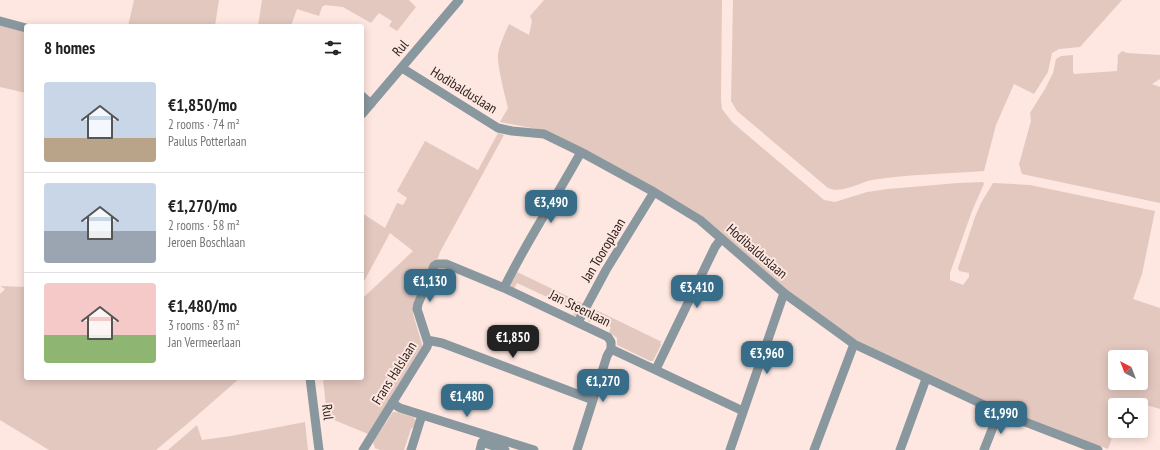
<!DOCTYPE html>
<meta charset="utf-8">
<style>
:root{--surface:#fff;--page:#f6f6f6;--text:#222;--muted:#767676;--line:#e0e0e0;--accent:#376d88}
body{margin:0;font-family:"PT Sans Narrow",sans-serif;background:var(--page);color:var(--text);height:100vh;display:flex;flex-direction:column;font-size:15px;white-space:nowrap}
*{box-sizing:border-box;margin:0}
p{font-size:13px;color:var(--muted)}
.icon{flex:none;width:22px;height:22px;fill:none;stroke:currentColor;stroke-width:2;stroke-linecap:round;stroke-linejoin:round}
.map{position:relative;flex:1;overflow:hidden}
.drawer{position:absolute;left:24px;top:24px;width:340px;height:356px;display:flex;flex-direction:column;background:var(--surface);border-radius:4px;box-shadow:0 2px 10px #0003}
.drawer>*{flex:none}
.needle{width:26px;rotate:318deg}
.tools{position:absolute;left:1108px;top:350px;display:grid;gap:8px}
.tools a{display:grid;place-items:center;width:40px;height:40px;border-radius:4px;background:var(--surface);box-shadow:0 2px 10px #0003;font-size:20px}
.price{position:absolute;translate:-50% -34px;padding:0 9px;border-radius:8px;background:var(--accent);color:#fff;font-size:13px;line-height:26px;filter:drop-shadow(0 1px 2px #0008)}
.price::after{content:'';position:absolute;left:50%;top:24px;width:12px;height:9px;margin-left:-6px;background:inherit;clip-path:polygon(0 0,100% 0,50% 100%)}
.price.active{background:#222;color:#fff}
ul{padding:0;list-style:none}
li{display:flex;align-items:center;gap:12px;height:100px;padding:0 20px}
li+li{border-top:1px solid var(--line)}
li span{display:grid;place-items:center;flex:none;width:112px;height:80px;border-radius:4px;color:#555}
li>.icon{margin-inline-start:auto}
span .icon{width:48px;height:48px;fill:#fffc;stroke-width:1}
li b{font-size:17px}
h2{display:flex;justify-content:space-between;align-items:center;height:48px;padding:0 20px;font-size:17px}
.map>svg:first-child{display:block}
.green{fill:#e3c8bf;fill-rule:evenodd}
.lines{fill:none;stroke-linecap:round;stroke-linejoin:round}
.street{stroke:#89979e;stroke-width:9}
.labels{text-anchor:middle;stroke-width:4;stroke-linejoin:round;paint-order:stroke}
.street-label{font-size:14px;fill:#2b211e;stroke:#fee7e0}
</style>
<div class="map">
<svg width="1160" height="450" viewBox="0 0 1160 450">
<rect width="100%" height="100%" fill="#fee7e0"/>
<path class="green" d="M 134,0 L 219,0 L 215,26 L 128,26 Z
M 262,0 L 409,0 L 416,7 L 397,31 L 389,26 L 392,21 L 379,13 L 371,23 L 343,7 L 325,5 L 322,7 L 319,16 L 297,9 L 291,26 L 258,26 Z
M 544,0 L 722,0 L 721,99 L 722,109 L 732,122 L 824,200 L 835,202 L 867,192 L 888,189 L 958,183 L 983,182 L 984,184 L 972,211 L 950,273 L 950,280 L 963,285 L 969,277 L 969,273 L 959,271 L 958,268 L 975,217 L 981,203 L 993,183 L 1030,185 L 1155,211 L 1142,274 L 1133,299 L 1160,308 L 1160,409 L 1126,399 L 1124,405 L 1115,405 L 1115,429 L 1108,449 L 1008,413 L 854,339 L 837,329 L 788,290 L 783,289 L 714,229 L 542,130 L 500,122 L 508,108 C 505,95 497,66 498,54 C 500,44 505,33 509,24 L 529,35 L 532,21 L 530,16 ZM 1115,357 L 1141,357 L 1141,383 L 1115,383 Z
M 733,0 L 1122,0 L 1080,47 L 1059,49 L 1052,53 L 1048,72 L 1034,94 L 1014,84 L 996,125 L 984,171 C 947,174 909,174 872,180 C 858,183 842,194 828,188 L 737,111 L 731,101 Z
M 0,26 L 26,32 L 26,93 L 0,87 Z
M 1122,51 L 1127,53 L 1160,55 L 1160,79 L 1152,84 L 1160,87 L 1160,203 L 1022,174 L 1019,164 L 1031,121 L 1030,113 L 1045,89 L 1053,73 L 1056,59 L 1061,56 L 1073,55 L 1073,72 L 1074,74 L 1117,71 L 1118,57 L 1117,56 Z
M 498,133 L 504,135 L 440,252 L 438,258 L 432,262 L 429,267 L 413,307 L 413,314 L 422,344 L 422,348 L 368,434 L 327,417 L 323,378 L 362,378 L 362,296 L 364,297 L 413,251 L 390,233 L 362,285 L 362,213 L 385,228 L 397,203 L 403,205 L 407,198 L 397,191 L 425,141 L 478,170 Z
M 517,272 L 584,304 L 578,315 L 573,316 L 575,310 L 517,283 L 514,289 L 510,285 Z
M 0,286 L 26,287 L 26,378 L 240,378 L 193,419 L 156,450 L 49,450 L 0,420 L 0,294 L 5,289 Z
M 592,308 L 662,342 L 660,343 L 661,345 L 653,361 L 650,361 L 617,345 L 617,338 L 609,332 L 611,327 L 592,318 L 590,322 L 589,322 L 587,318 Z
M 393,412 L 396,412 L 413,417 L 416,420 L 415,426 L 411,429 L 404,450 L 380,450 L 375,448 L 373,442 Z
M 305,422 L 308,450 L 168,450 L 197,425 L 202,440 L 231,436 Z"/>
<g class="lines">
<path class="street" d="M 0,21 L 26,28
M 402,68 L 498,128 L 512,131 L 544,134 L 581,152 L 654,192 L 700,220 L 784,293 L 854,344 L 999,412 L 1098,450
M 362,96 L 371,104
M 362,114 L 459,0
M 504,288 C 527,240 556,198 581,152
M 578,322 L 606,270 L 654,192
M 427,340 L 442,343 L 593,400
M 656,369 L 715,247 L 721,239
M 310,378 L 319,450
M 392,403 L 400,408 L 534,450
M 363,450 L 427,347 L 428,343 L 419,315 L 417,309 L 418,304 L 434,266 L 437,264 L 446,264 L 504,288 L 608,337 L 611,342 L 611,349 L 743,411
M 411,450 L 422,415
M 480,450 L 482,442 L 505,450
M 577,450 L 607,356 L 611,349
M 730,450 L 784,293
M 814,450 L 854,344
M 900,450 L 926,379
M 984,450 L 999,412"/>
</g>
<g class="labels">
<g class="street-label">
<text transform="translate(400 48) rotate(-50)" y="5">Rul</text>
<text transform="translate(464 90) rotate(32)" y="5">Hodibalduslaan</text>
<text transform="translate(603 250) rotate(-59)" y="5">Jan Tooroplaan</text>
<text transform="translate(757 251) rotate(41)" y="5">Hodibalduslaan</text>
<text transform="translate(580 308) rotate(26)" y="5">Jan Steenlaan</text>
<text transform="translate(394 373) rotate(-58)" y="5">Frans Halslaan</text>
<text transform="translate(328 412) rotate(83)" y="5">Rul</text>
</g>
</g>
</svg>
<div class="tools">
<a><svg class="needle" viewBox="-14 -14 28 28"><path d="M0-13l5 13h-10z" fill="#e53935"/><path d="M0 13l5-13h-10z" fill="#767676"/></svg></a>
<a><svg class="icon" aria-label="locate" viewBox="0 0 24 24"><circle cx="12" cy="12" r="6"/><path d="M12 2v4M12 18v4M2 12h4M18 12h4"/></svg></a>
</div>
<b class="price" style="left:551px;top:224px">€3,490</b>
<b class="price" style="left:430px;top:303px">€1,130</b>
<b class="price" style="left:697px;top:309px">€3,410</b>
<b class="price active" style="left:513px;top:359px">€1,850</b>
<b class="price" style="left:767px;top:375px">€3,960</b>
<b class="price" style="left:603px;top:403px">€1,270</b>
<b class="price" style="left:467px;top:418px">€1,480</b>
<b class="price" style="left:1001px;top:435px">€1,990</b>
<section class="drawer">
<h2>8 homes<svg class="icon" aria-label="filters" viewBox="0 0 24 24"><path d="M4 7h16M4 17h16"/><circle cx="9" cy="7" r="2"/><circle cx="15" cy="17" r="2"/></svg></h2>
<ul>
<li><span style="background:linear-gradient(#c9d6e8 70%,#b9a48a 0)"><svg class="icon" aria-label="home" viewBox="0 0 24 24"><path d="M3 11l9-7 9 7M6 9v11h12V9"/></svg></span><div><b>€1,850/mo</b><p>2 rooms · 74 m²</p><p>Paulus Potterlaan</p></div></li>
<li><span style="background:linear-gradient(#c9d6e8 60%,#9aa5b1 0)"><svg class="icon" aria-label="home" viewBox="0 0 24 24"><path d="M3 11l9-7 9 7M6 9v11h12V9"/></svg></span><div><b>€1,270/mo</b><p>2 rooms · 58 m²</p><p>Jeroen Boschlaan</p></div></li>
<li><span style="background:linear-gradient(#f6c9c9 65%,#8fb573 0)"><svg class="icon" aria-label="home" viewBox="0 0 24 24"><path d="M3 11l9-7 9 7M6 9v11h12V9"/></svg></span><div><b>€1,480/mo</b><p>3 rooms · 83 m²</p><p>Jan Vermeerlaan</p></div></li>
</ul>
</section>
</div>
